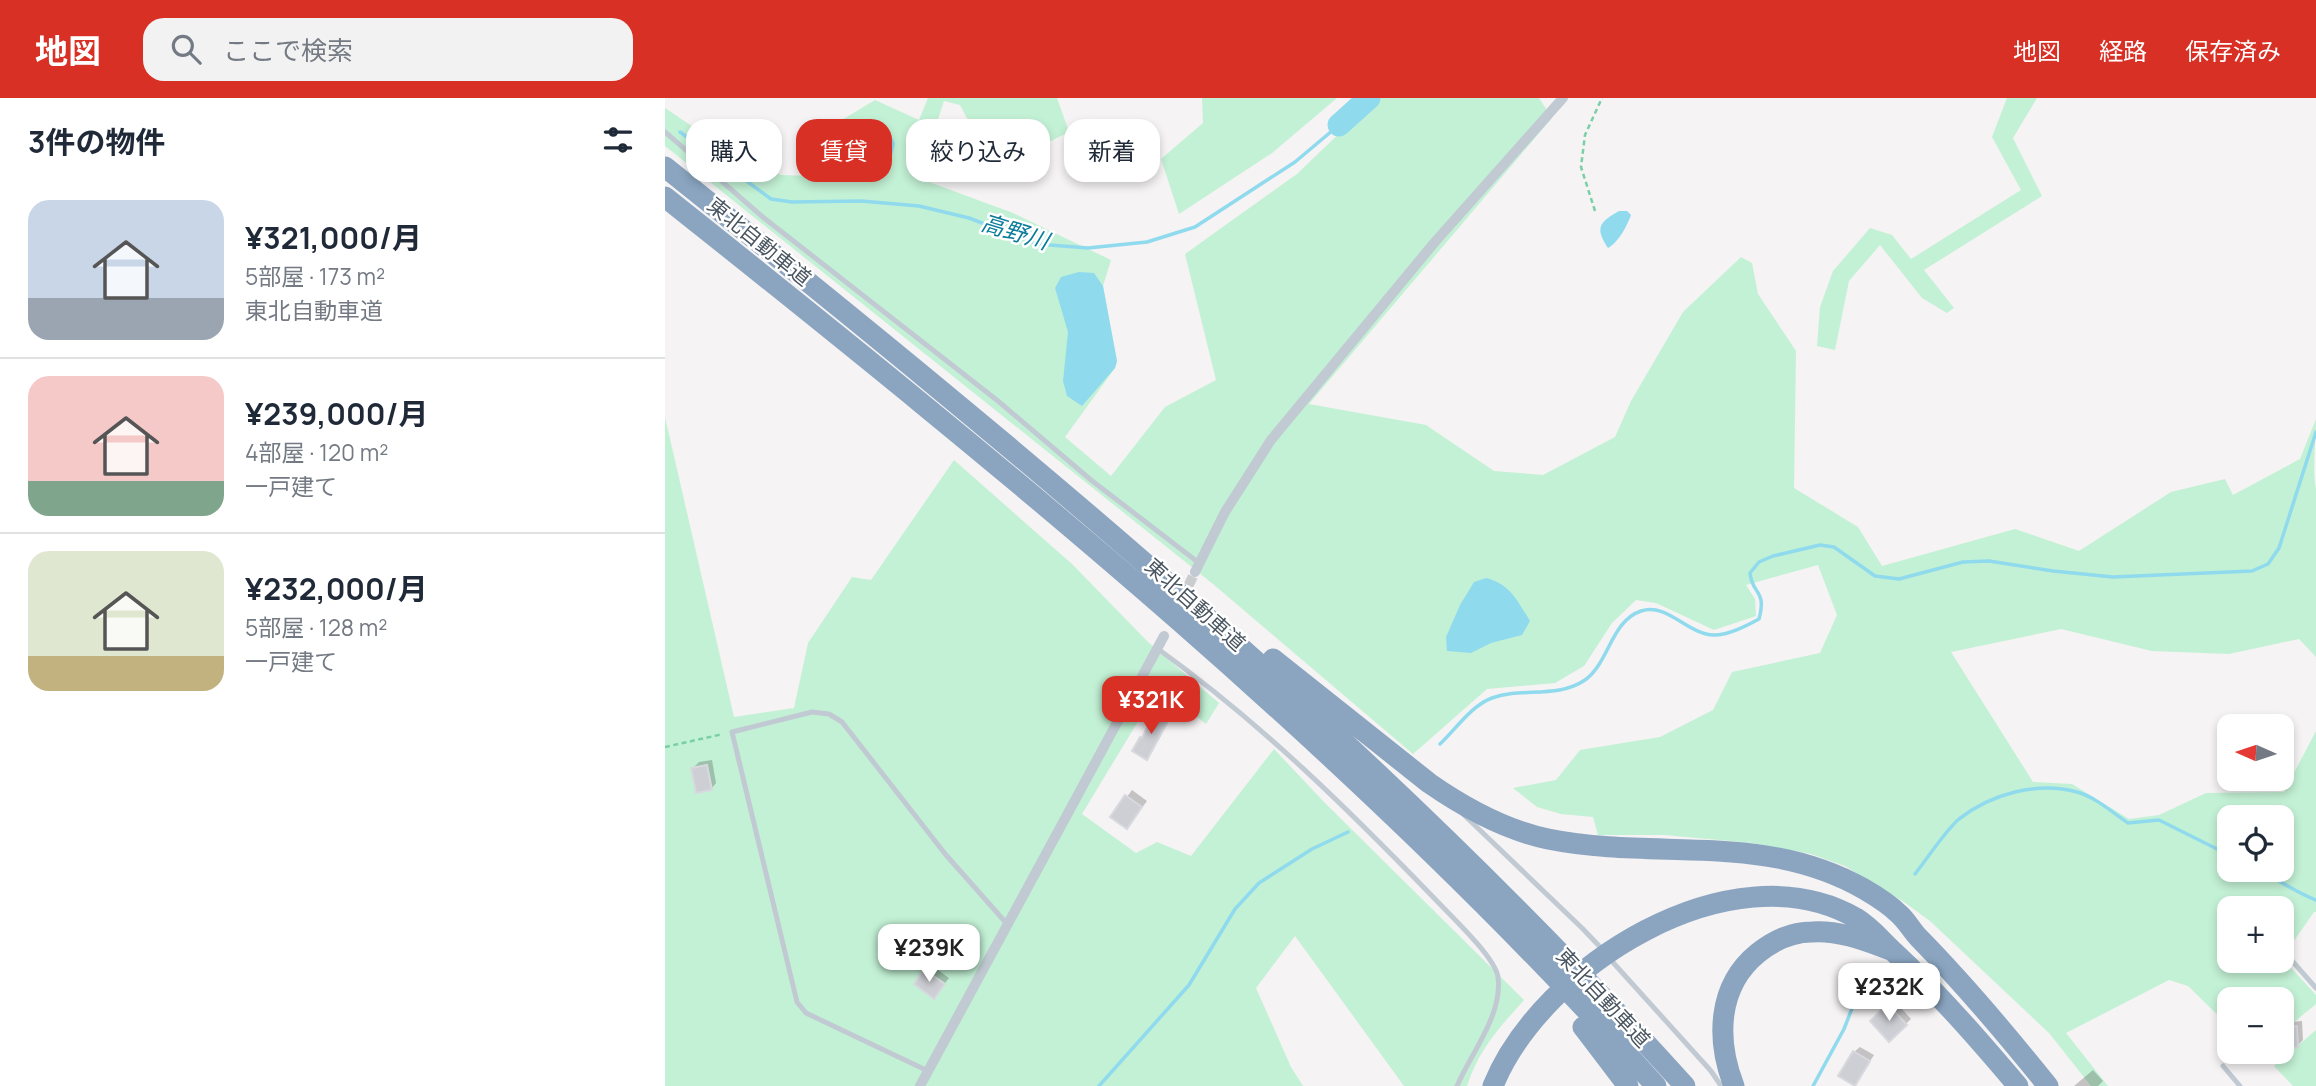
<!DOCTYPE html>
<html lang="ja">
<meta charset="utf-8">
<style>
:root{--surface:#fff;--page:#f2f2f3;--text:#1f2937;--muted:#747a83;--line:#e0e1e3;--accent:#d93025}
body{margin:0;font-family:Manrope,"Noto Sans JP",sans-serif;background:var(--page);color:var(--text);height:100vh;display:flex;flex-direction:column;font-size:26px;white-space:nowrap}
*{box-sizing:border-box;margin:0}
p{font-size:23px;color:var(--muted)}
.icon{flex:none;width:38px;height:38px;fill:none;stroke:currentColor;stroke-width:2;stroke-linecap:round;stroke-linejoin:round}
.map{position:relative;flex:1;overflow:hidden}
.drawer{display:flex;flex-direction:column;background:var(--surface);width:665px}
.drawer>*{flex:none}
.banner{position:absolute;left:21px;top:21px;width:665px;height:63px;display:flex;gap:14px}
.needle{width:46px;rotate:273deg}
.buttons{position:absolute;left:1552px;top:616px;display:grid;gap:14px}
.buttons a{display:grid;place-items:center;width:77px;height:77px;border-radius:14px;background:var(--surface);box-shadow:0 4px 10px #0003;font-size:35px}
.price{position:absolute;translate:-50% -60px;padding:0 16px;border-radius:14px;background:#fff;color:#222;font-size:23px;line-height:46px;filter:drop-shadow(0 2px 4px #0008)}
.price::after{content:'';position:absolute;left:50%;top:42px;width:21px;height:16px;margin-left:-10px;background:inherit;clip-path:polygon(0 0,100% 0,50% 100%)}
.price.active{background:var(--accent);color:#fff}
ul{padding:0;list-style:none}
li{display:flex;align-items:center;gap:21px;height:175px;padding:0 28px}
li+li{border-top:2px solid var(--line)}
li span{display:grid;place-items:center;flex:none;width:196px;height:140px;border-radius:21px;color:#555}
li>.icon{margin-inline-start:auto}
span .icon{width:84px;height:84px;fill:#fffc;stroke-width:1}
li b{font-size:30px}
h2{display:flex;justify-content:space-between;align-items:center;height:84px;padding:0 28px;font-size:30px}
.tag{padding:0 24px;border-radius:21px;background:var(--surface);box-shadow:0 4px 10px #0003;font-size:24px;line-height:63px}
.tag.active{background:var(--accent);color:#fff}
header{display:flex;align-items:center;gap:42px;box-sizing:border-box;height:98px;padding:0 35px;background:var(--accent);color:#fff}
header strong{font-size:33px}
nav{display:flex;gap:38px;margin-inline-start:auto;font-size:24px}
.search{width:490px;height:63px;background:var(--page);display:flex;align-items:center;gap:18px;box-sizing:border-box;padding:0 24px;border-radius:21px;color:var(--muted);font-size:26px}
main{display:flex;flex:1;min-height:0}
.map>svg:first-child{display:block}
.green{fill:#c3f1d5;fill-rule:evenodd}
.water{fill:#90daee}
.shadow{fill:#0003}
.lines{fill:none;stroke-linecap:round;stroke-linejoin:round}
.stream{stroke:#90daee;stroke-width:3.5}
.river{stroke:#90daee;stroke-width:23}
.building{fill:#cdcfd5;stroke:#d7d9de;stroke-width:2}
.street-tunnel{stroke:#caccce;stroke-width:10;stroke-dasharray:10 5;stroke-linecap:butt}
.path{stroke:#7ad0a6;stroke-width:2.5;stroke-dasharray:5 3.5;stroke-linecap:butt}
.lane{stroke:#c1cad2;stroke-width:5}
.street{stroke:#c1cad2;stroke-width:10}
.highway{stroke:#8ba5c1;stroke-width:21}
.labels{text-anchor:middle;stroke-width:5;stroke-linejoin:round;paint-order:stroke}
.street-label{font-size:21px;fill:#4a5661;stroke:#fff}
.water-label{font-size:23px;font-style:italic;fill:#0c7c9b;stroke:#fff}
</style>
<header>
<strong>地図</strong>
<div class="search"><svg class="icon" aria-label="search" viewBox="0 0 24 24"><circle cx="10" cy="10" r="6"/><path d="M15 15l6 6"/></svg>ここで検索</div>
<nav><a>地図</a><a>経路</a><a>保存済み</a></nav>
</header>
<main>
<section class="drawer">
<h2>3件の物件<svg class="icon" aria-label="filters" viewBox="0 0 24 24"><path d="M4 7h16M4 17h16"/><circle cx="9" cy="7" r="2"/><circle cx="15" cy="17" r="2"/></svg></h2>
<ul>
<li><span style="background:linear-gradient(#c9d6e8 70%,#9aa5b1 0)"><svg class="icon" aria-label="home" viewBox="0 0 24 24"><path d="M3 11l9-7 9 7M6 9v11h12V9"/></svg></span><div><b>¥321,000/月</b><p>5部屋 · 173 m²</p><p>東北自動車道</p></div></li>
<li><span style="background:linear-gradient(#f6c9c9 75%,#7fa58c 0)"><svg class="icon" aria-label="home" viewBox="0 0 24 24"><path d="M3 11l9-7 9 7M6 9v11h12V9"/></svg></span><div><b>¥239,000/月</b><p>4部屋 · 120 m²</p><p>一戸建て</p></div></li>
<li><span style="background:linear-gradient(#dfe7d0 75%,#c2b280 0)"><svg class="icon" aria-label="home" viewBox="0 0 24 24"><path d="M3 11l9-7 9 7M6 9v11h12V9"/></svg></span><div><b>¥232,000/月</b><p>5部屋 · 128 m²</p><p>一戸建て</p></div></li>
</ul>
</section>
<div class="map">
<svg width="1651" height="988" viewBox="0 0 1651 988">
<rect width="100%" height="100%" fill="#f5f3f3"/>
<path class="green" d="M 263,0 L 392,0 L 404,34 L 329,71 L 295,7 L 279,3 L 262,55 L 264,84 L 348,115 L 446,162 L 438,188 L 452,263 L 450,270 L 400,339 L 446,378 L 500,309 L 551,282 L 520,156 L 632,76 L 711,0 L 874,0 L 887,20 L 644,306 L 761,327 L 829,373 L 878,377 L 950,339 L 966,303 L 1018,214 L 1076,159 L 1087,165 L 1093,196 L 1131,253 L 1129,390 L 1193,429 L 1217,468 L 1350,431 L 1414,453 L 1506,394 L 1560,381 L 1568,397 L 1635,361 L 1651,321 C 1651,341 1647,374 1651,391 L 1651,559 L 1634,541 L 1564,556 L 1487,553 L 1396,531 L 1286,554 L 1368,684 L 1407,686 L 1464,721 L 1494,717 L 1541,695 L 1619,694 L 1651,633 L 1651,814 L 1649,814 L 1617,860 L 1651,897 L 1651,906 L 1617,934 L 1617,901 L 1564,901 L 1564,928 L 1523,888 L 1504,882 L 1401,935 L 1443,988 L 1426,988 L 1384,935 L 1265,823 L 1239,804 L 1180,768 L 1146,756 L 1087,745 L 999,737 L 933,737 L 928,719 L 896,716 L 872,709 L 848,690 L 891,682 L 915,652 L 995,639 L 1048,612 L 1067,574 L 1155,555 L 1172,517 L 1153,467 L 1081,487 L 1090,501 L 1091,518 L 1049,532 L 991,505 L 971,502 L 947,525 L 919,568 L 890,585 L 822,591 L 748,656 L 548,486 L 0,48 L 0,10 L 55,47 L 116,77 L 151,78 L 152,37 L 210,2 L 254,22 ZM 1564,719 L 1617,719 L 1617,772 L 1564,772 ZM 1564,810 L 1617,810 L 1617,863 L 1564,863 Z
M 537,0 L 672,0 L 607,55 L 514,116 L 496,61 L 538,25 Z
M 1342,0 L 1372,0 L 1348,40 L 1377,98 L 1259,172 L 1289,210 L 1282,215 L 1257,200 L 1215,147 L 1184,183 L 1170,252 L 1152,248 L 1155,209 L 1168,173 L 1205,130 L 1227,137 L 1246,161 L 1356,92 L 1327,39 Z
M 0,319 L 69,619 L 129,610 L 143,545 L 187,479 L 206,482 L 289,362 L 407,466 L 483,544 L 554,605 L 541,626 L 509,600 L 489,597 L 417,716 L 471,755 L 492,744 L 526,758 L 609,651 L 659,704 L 859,902 C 834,930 814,951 802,988 L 739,988 L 630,838 L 591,890 L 626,969 L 638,988 L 0,988 Z
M 1651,932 L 1651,988 L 1628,988 L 1609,968 Z"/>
<path class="water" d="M 208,27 L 222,30 L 230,45 L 225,66 L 213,83 L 161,81 L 158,51 L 168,34 Z
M 954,113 L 962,113 L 966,117 C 962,128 953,145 943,150 C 929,129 935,124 954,113 Z
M 414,174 L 429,175 L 438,188 L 452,263 L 450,270 L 417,308 L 402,298 L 398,283 L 403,234 L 390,190 L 396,179 Z
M 821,480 C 845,486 852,502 865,523 L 857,537 L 826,545 L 806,555 L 782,553 L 781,539 L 795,507 L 809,484 Z"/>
<path class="shadow" d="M 497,609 L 508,615 L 487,654 L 481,660 L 476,640 Z
M 47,662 L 51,685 L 46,691 L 28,670 L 34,664 Z
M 467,692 L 482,703 L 467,723 L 447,719 Z
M 266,867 L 284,880 L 274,893 L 261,873 Z
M 1229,902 L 1246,921 L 1224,942 L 1207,923 Z
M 1637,923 L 1638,942 L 1633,947 L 1620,929 L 1626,924 Z
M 1195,949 L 1209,957 L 1190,986 L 1189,954 Z
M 1428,972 L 1438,983 L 1433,988 L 1409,988 Z"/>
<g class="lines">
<path class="stream" d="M 15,34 L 106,101 L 127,104 L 196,103 L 254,108 L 304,120 L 372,146 L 423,150 L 482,144 L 530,129 L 630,64 L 674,27
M 775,646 C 790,632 807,607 827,600 C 857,589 892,601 920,582 C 944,565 946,523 976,513 C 1002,504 1023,537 1049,537 C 1064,537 1081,528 1094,521 C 1102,491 1087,497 1085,475 L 1094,464 L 1108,458 L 1155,447 L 1169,449 L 1210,478 L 1234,481 L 1298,464 L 1324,463 L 1388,473 L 1448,479 L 1587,473 L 1603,466 L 1614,450 L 1651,334
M 1594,772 C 1613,781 1631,795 1651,802
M 1250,776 C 1262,761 1280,733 1294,721 C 1326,696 1372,683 1412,694 C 1430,699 1447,714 1463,725 L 1494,722 L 1564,757
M 434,988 L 524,887 L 570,811 L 594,785 L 647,751 L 683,734
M 1148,988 L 1179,931 L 1200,877"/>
<path class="river" d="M 674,27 L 704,0"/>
</g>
<path class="building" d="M 490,614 L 504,621 L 482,662 L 467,653 L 475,639 L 477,640 Z
M 42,667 L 47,692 L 31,695 L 26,670 Z
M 460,697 L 477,709 L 462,731 L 445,719 Z
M 259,871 L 280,886 L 269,901 L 249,886 Z
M 1223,906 L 1242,927 L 1224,944 L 1205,923 Z
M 1632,928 L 1633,949 L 1619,950 L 1618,929 Z
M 1188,953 L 1205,963 L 1190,988 L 1173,978 Z"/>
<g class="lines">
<path class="street-tunnel" d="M 517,501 L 530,474"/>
<path class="path" d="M 930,113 L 916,69 L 920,37 L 937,0
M 0,649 L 58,636"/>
<path class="lane" d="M 0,34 L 99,120 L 333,303 L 426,382 L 534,465
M 493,551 C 595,624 683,711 770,801 C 785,817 830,859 833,879 C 838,917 806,955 792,988
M 797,715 L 917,830 L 938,852
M 1621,856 L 1651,890
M 944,860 L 1046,973 L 1056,988
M 1558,968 L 1575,988
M 263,973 L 141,915 L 132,904 L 67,634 L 147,614 L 164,616 L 177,624 L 281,757 L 343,827"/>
<path class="street" d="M 530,474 L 560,414 L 606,342 L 769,145 L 898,0
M 255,988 L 499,538"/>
<path class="highway" d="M 0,69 C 358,355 712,647 1020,988
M 0,99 C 347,375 694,657 991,988
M 608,561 L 764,685 C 800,710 840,732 883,741 C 992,763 1097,733 1199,791 C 1211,798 1224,806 1234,816 C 1242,823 1247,833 1254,840 C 1300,887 1342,937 1383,988
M 918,929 L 963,988
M 828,988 C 876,869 1066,748 1191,820 C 1207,830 1217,843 1230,855 C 1275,897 1314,942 1353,988
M 1069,988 C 1051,942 1052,888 1093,855 C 1108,843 1127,834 1147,834 C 1174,832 1201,843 1226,852"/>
</g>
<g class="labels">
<g class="street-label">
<text transform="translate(94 144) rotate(39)" y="7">東北自動車道</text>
<text transform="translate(530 507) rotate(42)" y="7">東北自動車道</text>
<text transform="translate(938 900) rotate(47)" y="7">東北自動車道</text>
</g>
<g class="water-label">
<text transform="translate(350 134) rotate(17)" y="8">高野川</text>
</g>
</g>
</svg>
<div class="buttons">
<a><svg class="needle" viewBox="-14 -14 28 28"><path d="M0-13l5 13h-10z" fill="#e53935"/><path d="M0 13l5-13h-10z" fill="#747a83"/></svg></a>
<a><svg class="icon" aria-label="locate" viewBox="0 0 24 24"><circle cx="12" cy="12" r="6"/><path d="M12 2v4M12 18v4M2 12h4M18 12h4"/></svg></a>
<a>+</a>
<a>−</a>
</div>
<b class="price active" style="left:486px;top:638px">¥321K</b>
<b class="price" style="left:264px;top:886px">¥239K</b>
<b class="price" style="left:1224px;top:925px">¥232K</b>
<div class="banner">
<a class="tag">購入</a>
<a class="tag active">賃貸</a>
<a class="tag">絞り込み</a>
<a class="tag">新着</a>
</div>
</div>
</main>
